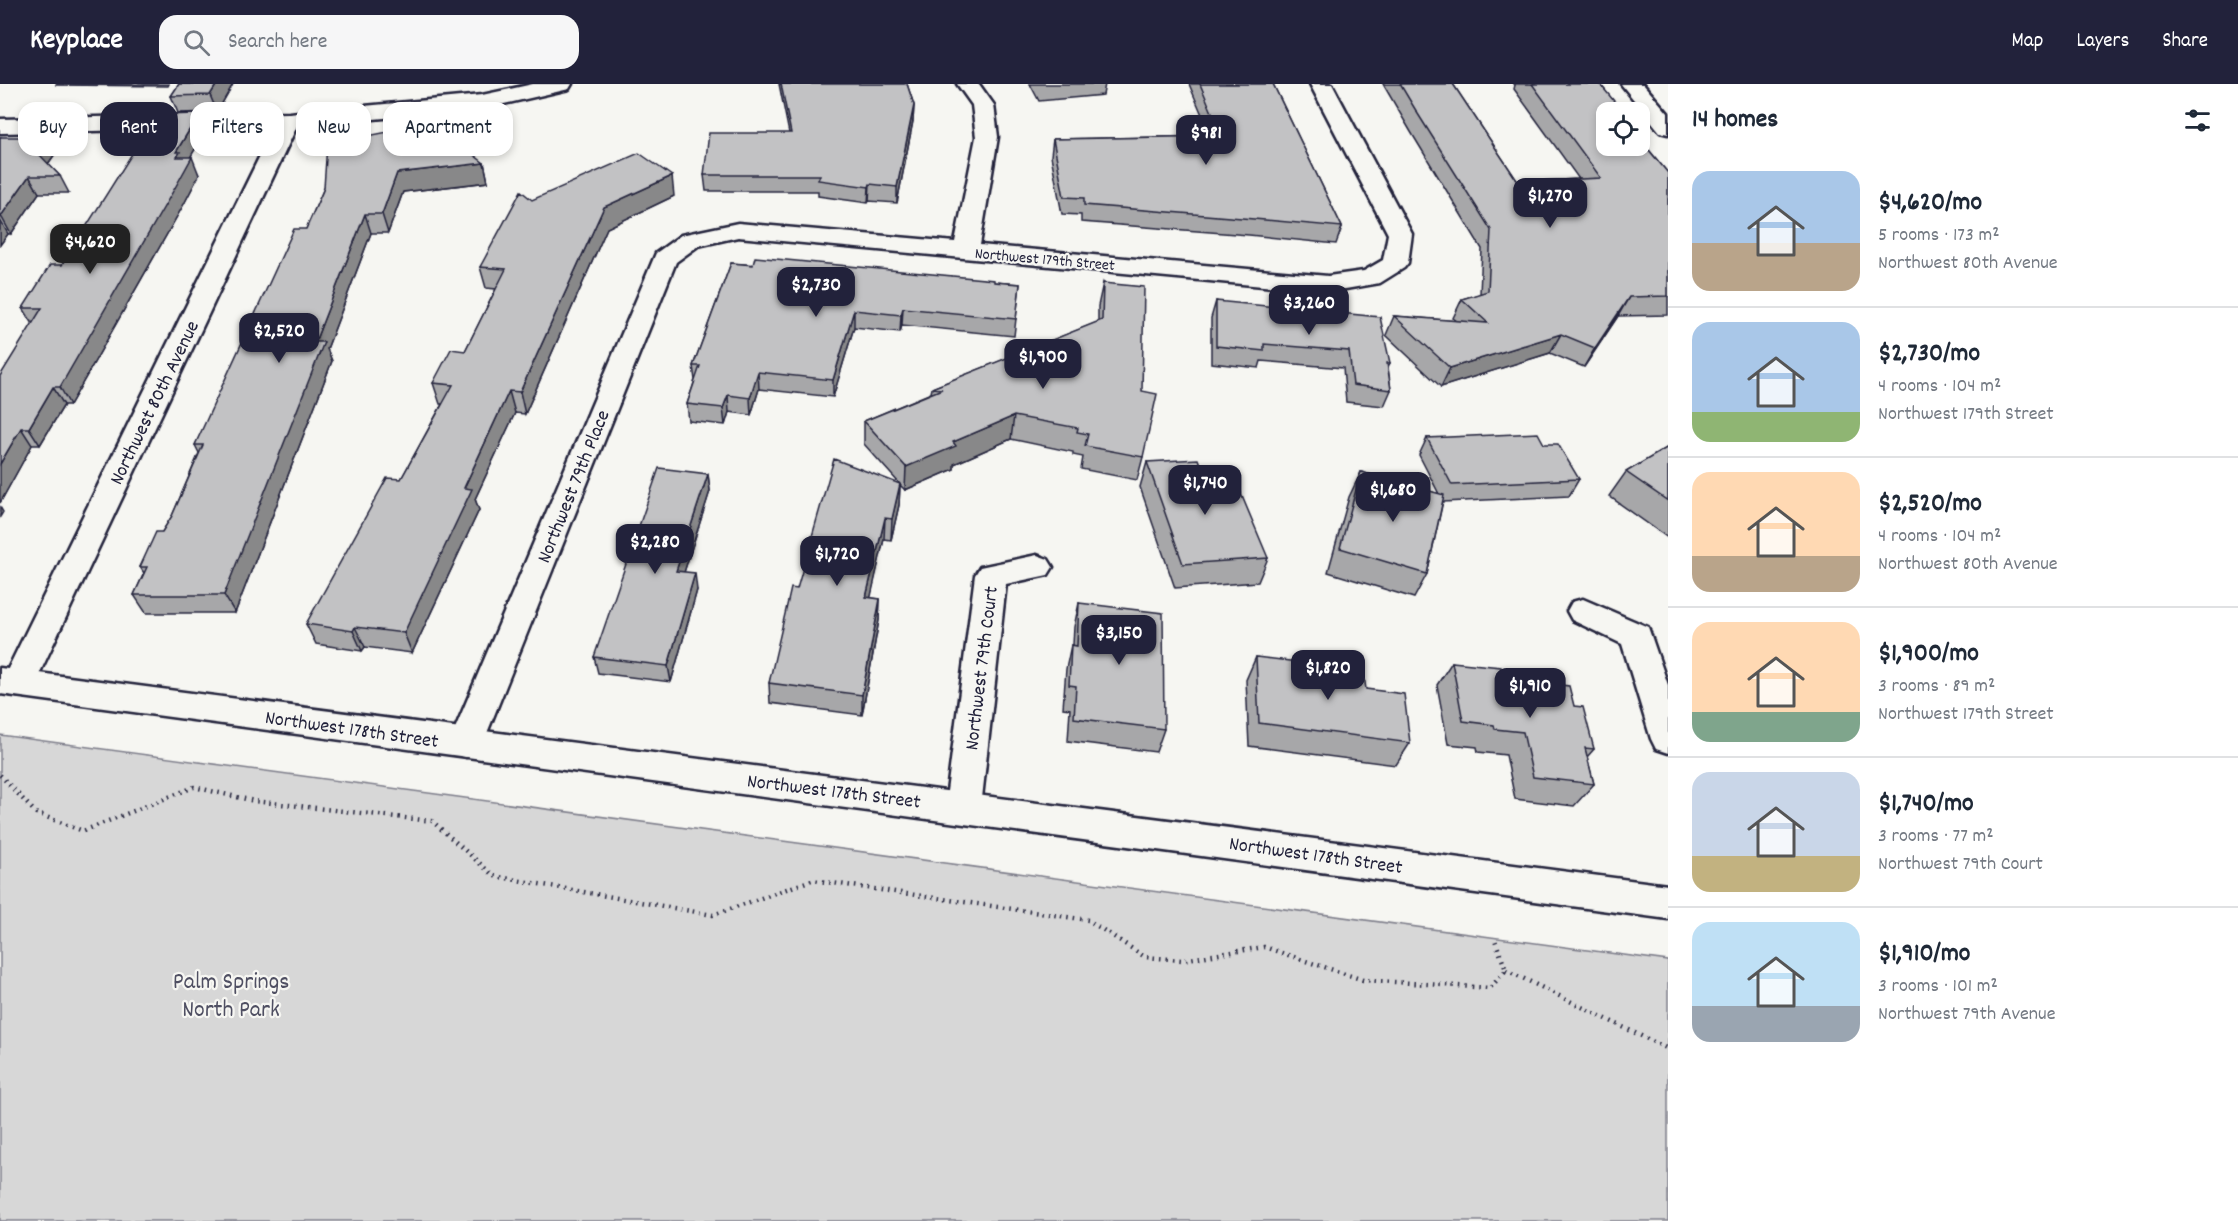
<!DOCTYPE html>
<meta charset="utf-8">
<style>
:root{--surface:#fff;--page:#f6f6f7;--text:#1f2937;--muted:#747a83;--line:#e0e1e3;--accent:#22223b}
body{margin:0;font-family:Dekko,sans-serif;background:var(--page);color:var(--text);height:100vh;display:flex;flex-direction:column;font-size:22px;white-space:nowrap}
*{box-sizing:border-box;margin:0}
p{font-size:20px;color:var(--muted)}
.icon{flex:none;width:33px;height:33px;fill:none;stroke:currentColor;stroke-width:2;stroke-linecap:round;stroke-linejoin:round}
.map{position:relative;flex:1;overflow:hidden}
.panel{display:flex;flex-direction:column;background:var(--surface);width:570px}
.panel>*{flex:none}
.top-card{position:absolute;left:18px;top:18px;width:570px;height:54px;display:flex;gap:12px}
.buttons{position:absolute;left:1596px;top:18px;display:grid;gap:12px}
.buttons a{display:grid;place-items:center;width:54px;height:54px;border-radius:12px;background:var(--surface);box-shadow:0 3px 9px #0003;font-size:30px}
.price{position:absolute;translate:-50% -51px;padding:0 14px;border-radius:12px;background:var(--accent);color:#fff;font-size:20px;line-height:39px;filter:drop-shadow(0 2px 3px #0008)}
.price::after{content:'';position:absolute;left:50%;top:36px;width:18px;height:14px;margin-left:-9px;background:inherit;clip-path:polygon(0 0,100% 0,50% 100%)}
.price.on{background:#222;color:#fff}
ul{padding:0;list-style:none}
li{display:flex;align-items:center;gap:18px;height:150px;padding:0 24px}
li+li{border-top:2px solid var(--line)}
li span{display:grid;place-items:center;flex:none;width:168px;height:120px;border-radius:18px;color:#555}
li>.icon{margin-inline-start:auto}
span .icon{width:72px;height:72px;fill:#fffc;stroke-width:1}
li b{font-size:26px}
h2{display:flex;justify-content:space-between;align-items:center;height:72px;padding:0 24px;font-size:26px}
.pill{padding:0 21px;border-radius:18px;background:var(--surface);box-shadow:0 3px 9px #0003;font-size:21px;line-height:54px}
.pill.on{background:var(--accent);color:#fff}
header{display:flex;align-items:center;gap:36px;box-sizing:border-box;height:84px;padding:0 30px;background:var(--accent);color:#fff}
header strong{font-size:28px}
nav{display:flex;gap:33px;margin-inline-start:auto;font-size:21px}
.search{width:420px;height:54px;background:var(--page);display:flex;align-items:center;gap:15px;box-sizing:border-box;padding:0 21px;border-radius:18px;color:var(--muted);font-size:22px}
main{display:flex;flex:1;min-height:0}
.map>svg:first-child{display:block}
.green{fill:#d7d7d7;stroke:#7c7c89;stroke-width:1.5}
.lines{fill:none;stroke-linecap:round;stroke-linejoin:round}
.street-casing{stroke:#22223b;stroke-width:5}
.secondary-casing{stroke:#22223b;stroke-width:5}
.path{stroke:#22223b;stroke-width:4.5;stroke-dasharray:1.5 5;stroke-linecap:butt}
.street{fill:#f6f6f2;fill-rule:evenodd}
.secondary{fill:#f6f6f2;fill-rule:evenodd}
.wall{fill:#a7a7a9;stroke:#22223b;stroke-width:1.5}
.shaded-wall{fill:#888889;stroke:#22223b;stroke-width:1.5}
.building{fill:#c2c2c4;stroke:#22223b;stroke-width:1.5}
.labels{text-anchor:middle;stroke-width:4.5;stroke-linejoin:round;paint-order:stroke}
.far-street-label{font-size:16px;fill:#22223b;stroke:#f6f6f2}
.street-label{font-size:20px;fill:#22223b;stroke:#f6f6f2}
.near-park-label{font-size:24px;fill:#4f4f62;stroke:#f6f6f2}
</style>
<header>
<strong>Keyplace</strong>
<div class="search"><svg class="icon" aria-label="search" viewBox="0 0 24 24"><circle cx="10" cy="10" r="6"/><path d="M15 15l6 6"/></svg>Search here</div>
<nav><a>Map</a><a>Layers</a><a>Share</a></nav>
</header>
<main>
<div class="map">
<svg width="1668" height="1137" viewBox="0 0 1668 1137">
<rect width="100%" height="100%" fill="#f6f6f2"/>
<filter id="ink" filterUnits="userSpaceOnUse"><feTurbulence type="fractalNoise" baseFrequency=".0167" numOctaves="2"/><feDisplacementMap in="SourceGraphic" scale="12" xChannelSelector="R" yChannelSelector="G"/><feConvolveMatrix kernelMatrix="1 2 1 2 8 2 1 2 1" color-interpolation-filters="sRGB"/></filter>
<g filter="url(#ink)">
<path class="green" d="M 0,651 L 1668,877 L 1668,1137 L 0,1137 Z"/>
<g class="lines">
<g class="street-casing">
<path id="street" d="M 533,0 L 572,0 L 569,5 L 482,25 L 297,42 L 35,599 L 30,609 L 18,612 L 6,609 L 1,599 L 274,43 L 0,49 L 0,35 L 289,29 L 482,11 Z
M 957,0 L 979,0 L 994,21 L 998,53 L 980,161 L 1328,192 L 1364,187 L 1383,176 L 1388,150 L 1310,0 L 1332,0 L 1412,150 L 1408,179 L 1404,184 L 1380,199 L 1328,208 L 738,153 L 698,162 L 676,178 L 483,659 L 478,669 L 466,673 L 454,669 L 449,659 L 656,169 L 681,151 L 738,139 L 955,158 L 976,53 L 972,21 Z
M 1621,0 L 1643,0 L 1668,29 L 1668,50 L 1660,48 Z
M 1037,471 L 1048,475 L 1053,483 L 1048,491 L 1006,500 L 981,723 L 976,734 L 963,739 L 950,734 L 945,723 L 975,491 L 980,483 Z
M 1583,515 L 1648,543 L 1668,601 L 1668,669 L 1656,665 L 1651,655 L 1622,560 L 1572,536 L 1567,527 L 1572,518 Z"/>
</g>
<g class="secondary-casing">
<path id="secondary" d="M 0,584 L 1668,801 L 1668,835 L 0,610 Z"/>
</g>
<path class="path" d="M 0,691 L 36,729 L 83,747 L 194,703 L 254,717 L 432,737 L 494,792 L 713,831 L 812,796 L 1088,836 L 1145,873 L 1182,876 L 1264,863 L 1363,896 L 1490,904 L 1506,886 L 1494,853
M 1506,886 L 1668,965"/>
<use href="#street" class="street"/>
<use href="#secondary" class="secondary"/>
</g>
<path class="wall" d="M 56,0 L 169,0 L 168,2 L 56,1 Z
M 179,0 L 233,0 L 217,28 L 178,29 L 171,12 Z
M 779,0 L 907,0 L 914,21 L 913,37 L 897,119 L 869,117 L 868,119 L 818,112 L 818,107 L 706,107 L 704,91 L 789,49 Z
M 1030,0 L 1105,0 L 1103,11 L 1039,17 Z
M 1189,0 L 1273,0 L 1342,143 L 1336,160 L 1249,151 L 1081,138 L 1081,131 L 1062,130 L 1051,72 L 1053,55 L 1211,52 Z
M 1383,0 L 1453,0 L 1518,98 L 1579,95 L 1514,5 L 1515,1 L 1514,0 L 1600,0 L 1646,59 L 1645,61 L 1668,89 L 1668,231 L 1618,232 L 1584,283 L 1550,269 L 1441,303 L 1386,251 L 1394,232 L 1457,237 L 1453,234 L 1462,215 L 1480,210 L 1482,165 L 1411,48 Z
M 206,47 L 190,73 L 199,91 L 184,120 L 70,321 L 64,321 L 40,361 L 32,361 L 0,419 L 33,240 L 23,224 L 62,181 L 143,57 Z
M 0,53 L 55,70 L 48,80 L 60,92 L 69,109 L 39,109 L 11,150 L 8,150 L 0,161 Z
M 484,79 L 488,98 L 403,108 L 388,149 L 371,149 L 327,265 L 332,277 L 235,529 L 146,529 L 134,511 L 144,489 L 140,483 L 172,432 L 199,369 L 195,361 L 306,145 L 324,104 Z
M 674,112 L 607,144 L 525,330 L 515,329 L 475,415 L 479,426 L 412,569 L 365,563 L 362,567 L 316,560 L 306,540 L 401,395 L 442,320 L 440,320 L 433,299 L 465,267 L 496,205 L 486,204 L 480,183 L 532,116 Z
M 731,179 L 1020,200 L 1014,252 L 902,241 L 900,248 L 854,243 L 833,313 L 759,305 L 751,331 L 729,328 L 725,341 L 689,337 L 687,320 L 695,296 L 693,282 Z
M 1103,199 L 1142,307 L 1143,373 L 1137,396 L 1081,385 L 1083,373 L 1073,371 L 1073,368 L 1011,355 L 954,380 L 954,385 L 905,406 L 900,401 L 899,421 L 891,456 L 884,455 L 870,514 L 880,515 L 879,536 L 862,631 L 770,619 L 769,599 L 797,505 L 899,399 L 864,360 L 864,337 L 931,309 L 932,304 L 1098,238 L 1098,222 Z
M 1216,217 L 1390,279 L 1388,283 L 1391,306 L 1384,322 L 1346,318 L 1343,284 L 1261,277 L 1259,284 L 1211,279 L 1211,234 Z
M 1427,354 L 1544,360 L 1579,395 L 1569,412 L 1443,418 L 1443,417 L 1427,490 L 1414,514 L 1328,488 L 1349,413 L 1361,388 L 1439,410 L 1419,371 Z
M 1668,363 L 1668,454 L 1609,412 L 1626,388 Z
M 1147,378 L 1210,407 L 1268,474 L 1258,498 L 1175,504 L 1140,403 Z
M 708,390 L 710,407 L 684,488 L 697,506 L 671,598 L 598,589 L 594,573 Z
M 1079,519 L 1164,645 L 1156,668 L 1068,657 L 1070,625 L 1063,624 L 1066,585 L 1071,561 L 1073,561 L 1074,543 Z
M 1256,573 L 1366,605 L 1410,659 L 1396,681 L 1249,662 L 1246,596 Z
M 1452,578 L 1503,594 L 1574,622 L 1594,665 L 1587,673 L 1594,700 L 1574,722 L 1515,715 L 1506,671 L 1478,668 L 1477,663 L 1448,660 L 1437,601 Z"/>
<path class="shaded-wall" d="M 217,0 L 233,0 L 217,28 L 210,11 Z
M 914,21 L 913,37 L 897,119 L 897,103 Z
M 199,30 L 206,47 L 185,82 L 192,73 L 199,91 L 184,120 L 70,321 L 60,303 L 176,68 Z
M 46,53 L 55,70 L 45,84 L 36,67 Z
M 484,79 L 488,98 L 403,108 L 388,149 L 382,130 L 397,89 Z
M 29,92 L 39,109 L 11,150 L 1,132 Z
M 672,92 L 674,112 L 607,144 L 525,330 L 520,308 L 604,123 Z
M 870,100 L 869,117 L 868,119 L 869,103 Z
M 365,130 L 371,149 L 327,265 L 332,277 L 235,529 L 224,511 L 315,258 Z
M 0,136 L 8,150 L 0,161 Z
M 1629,213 L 1618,232 L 1584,283 L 1595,264 Z
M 903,224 L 902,241 L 900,248 L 901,231 Z
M 854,226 L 854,243 L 833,313 L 833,296 Z
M 1561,250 L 1550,269 L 1441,303 L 1450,284 Z
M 758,288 L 759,305 L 751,331 L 750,314 Z
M 53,303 L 64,321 L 40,361 L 29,344 Z
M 509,307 L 515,329 L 475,415 L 479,426 L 412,569 L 404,549 L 464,404 Z
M 728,311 L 729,328 L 725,341 L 723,324 Z
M 1014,332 L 1011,355 L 954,380 L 954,385 L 905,406 L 906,383 L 953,358 Z
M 21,344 L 32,361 L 0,419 L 0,380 Z
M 708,390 L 710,407 L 679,504 L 676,487 Z
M 900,400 L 899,421 L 891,456 L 892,435 Z
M 0,423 L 3,428 L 0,433 Z
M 885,434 L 884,455 L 866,534 L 866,513 Z
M 695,489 L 697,506 L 671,598 L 668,582 Z
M 880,515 L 879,536 L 862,631 L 862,611 Z
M 355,543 L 365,563 L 362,567 L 353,547 Z"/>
<path class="building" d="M 179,0 L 217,0 L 210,11 L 171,12 Z
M 781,0 L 907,0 L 914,21 L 897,103 L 870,100 L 869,103 L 818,96 L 820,91 L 704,91 L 709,49 L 791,49 Z
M 1200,0 L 1273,0 L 1342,143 L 1254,135 L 1084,121 L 1084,114 L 1064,113 L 1053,55 L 1222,52 Z
M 1400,0 L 1453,0 L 1518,98 L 1601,94 L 1532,0 L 1600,0 L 1623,28 L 1606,28 L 1606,62 L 1640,62 L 1640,50 L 1646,59 L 1643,59 L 1668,89 L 1668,212 L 1629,213 L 1595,264 L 1561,250 L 1450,284 L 1394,232 L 1488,239 L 1462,215 L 1488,207 L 1491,146 L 1418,30 Z
M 199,30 L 176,68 L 180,68 L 177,73 L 192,73 L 176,102 L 60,303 L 53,303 L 29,344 L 21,344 L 0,380 L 0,292 L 42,224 L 23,224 L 50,181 L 62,181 L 140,57 L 143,57 L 160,31 Z
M 433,39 L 484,79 L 397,89 L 382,130 L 365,130 L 315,258 L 324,258 L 224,511 L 134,511 L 147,483 L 140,483 L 156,448 L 162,448 L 172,432 L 203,361 L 195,361 L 294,145 L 306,145 L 324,104 L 327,60 Z
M 0,53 L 46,53 L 36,67 L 60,92 L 29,92 L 1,132 L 0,132 Z
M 639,69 L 672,92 L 604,123 L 520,308 L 509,307 L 464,404 L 472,405 L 404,549 L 355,543 L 353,547 L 306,540 L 387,394 L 401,395 L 453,301 L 433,299 L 451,265 L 465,267 L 506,185 L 480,183 L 521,107 L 532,116 Z
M 755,173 L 994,196 L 994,198 L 1020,200 L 1016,235 L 903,224 L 901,231 L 854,226 L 833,296 L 758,288 L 750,314 L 728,311 L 723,324 L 687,320 L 700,282 L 693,282 L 731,179 L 753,181 Z
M 1103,199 L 1144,203 L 1142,307 L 1157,310 L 1143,373 L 1085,362 L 1088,350 L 1077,348 L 1078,344 L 1014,332 L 953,358 L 956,362 L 906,383 L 864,337 L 942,305 L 932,304 L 1102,236 Z
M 1216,217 L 1380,233 L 1390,279 L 1387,279 L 1391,306 L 1353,301 L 1349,267 L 1264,260 L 1264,267 L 1216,262 Z
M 1538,349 L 1544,360 L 1558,360 L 1579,395 L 1452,401 L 1427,354 Z
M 1668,363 L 1668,417 L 1626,388 Z
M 834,375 L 900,400 L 892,435 L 885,434 L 866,513 L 880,515 L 862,611 L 769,599 L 791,504 L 797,505 Z
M 1198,375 L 1210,407 L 1239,405 L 1268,474 L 1183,480 L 1147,378 Z
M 659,384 L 708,390 L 676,487 L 695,489 L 668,582 L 594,573 Z
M 1361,388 L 1444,411 L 1427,490 L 1340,464 Z
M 1079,519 L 1163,529 L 1164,645 L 1074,634 L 1076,602 L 1069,601 L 1071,561 L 1077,562 Z
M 1256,573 L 1363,586 L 1366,605 L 1404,610 L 1410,659 L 1259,639 Z
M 1452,578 L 1501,583 L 1503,594 L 1569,602 L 1574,622 L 1583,623 L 1594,665 L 1585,664 L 1594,700 L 1533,693 L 1523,648 L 1495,645 L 1494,641 L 1463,637 Z"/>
</g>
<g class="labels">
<g class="far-street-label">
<text transform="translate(1045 174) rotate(5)" y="6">Northwest 179th Street</text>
</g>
<g class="street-label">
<text transform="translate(153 318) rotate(-64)" y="7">Northwest 80th Avenue</text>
<text transform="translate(572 402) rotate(-68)" y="7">Northwest 79th Place</text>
<text transform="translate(980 584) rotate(-83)" y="7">Northwest 79th Court</text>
<text transform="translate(352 644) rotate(8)" y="7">Northwest 178th Street</text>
<text transform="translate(834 706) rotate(7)" y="7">Northwest 178th Street</text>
<text transform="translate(1316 770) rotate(8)" y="7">Northwest 178th Street</text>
</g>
<g class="near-park-label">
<text x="231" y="904">Palm Springs<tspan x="231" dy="28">North Park</tspan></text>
</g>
</g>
</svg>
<div class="buttons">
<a><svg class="icon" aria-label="locate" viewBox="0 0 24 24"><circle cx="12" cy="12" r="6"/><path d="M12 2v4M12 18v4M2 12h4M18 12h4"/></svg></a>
</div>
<b class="price" style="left:1206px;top:82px">$981</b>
<b class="price" style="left:1550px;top:145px">$1,270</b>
<b class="price on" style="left:90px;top:191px">$4,620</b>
<b class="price" style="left:816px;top:234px">$2,730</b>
<b class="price" style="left:1309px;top:252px">$3,260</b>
<b class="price" style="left:279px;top:280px">$2,520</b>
<b class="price" style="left:1043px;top:306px">$1,900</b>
<b class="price" style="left:1205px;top:432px">$1,740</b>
<b class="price" style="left:1393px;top:439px">$1,680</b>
<b class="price" style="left:655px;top:491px">$2,280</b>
<b class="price" style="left:837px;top:503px">$1,720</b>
<b class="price" style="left:1119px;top:582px">$3,150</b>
<b class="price" style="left:1328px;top:617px">$1,820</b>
<b class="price" style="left:1530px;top:635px">$1,910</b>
<div class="top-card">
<a class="pill">Buy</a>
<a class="pill on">Rent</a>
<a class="pill">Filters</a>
<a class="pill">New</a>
<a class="pill">Apartment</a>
</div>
</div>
<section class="panel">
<h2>14 homes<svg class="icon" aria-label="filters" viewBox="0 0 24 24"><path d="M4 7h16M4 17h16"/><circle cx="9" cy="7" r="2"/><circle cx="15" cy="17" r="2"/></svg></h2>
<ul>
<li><span style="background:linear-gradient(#a9c7e8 60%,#b9a48a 0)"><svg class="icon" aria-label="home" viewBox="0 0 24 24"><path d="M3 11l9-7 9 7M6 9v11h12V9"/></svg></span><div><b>$4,620/mo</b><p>5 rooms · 173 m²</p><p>Northwest 80th Avenue</p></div></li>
<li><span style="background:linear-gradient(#a9c7e8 75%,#8fb573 0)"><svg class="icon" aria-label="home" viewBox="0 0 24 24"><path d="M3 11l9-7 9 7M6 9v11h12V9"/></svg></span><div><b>$2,730/mo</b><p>4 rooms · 104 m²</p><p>Northwest 179th Street</p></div></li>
<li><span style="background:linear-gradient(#ffd9b3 70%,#b9a48a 0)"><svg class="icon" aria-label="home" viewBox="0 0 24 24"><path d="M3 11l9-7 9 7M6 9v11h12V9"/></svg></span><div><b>$2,520/mo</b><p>4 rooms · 104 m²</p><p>Northwest 80th Avenue</p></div></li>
<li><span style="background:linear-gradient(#ffd9b3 75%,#7fa58c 0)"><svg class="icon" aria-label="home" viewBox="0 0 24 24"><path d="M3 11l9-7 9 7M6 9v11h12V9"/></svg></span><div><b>$1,900/mo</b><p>3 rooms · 89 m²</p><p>Northwest 179th Street</p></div></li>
<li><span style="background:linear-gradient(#c9d6e8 70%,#c2b280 0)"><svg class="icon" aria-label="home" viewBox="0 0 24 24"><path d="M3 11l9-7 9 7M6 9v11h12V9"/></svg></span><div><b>$1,740/mo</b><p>3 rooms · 77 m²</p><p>Northwest 79th Court</p></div></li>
<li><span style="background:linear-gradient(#bfe0f5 70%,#9aa5b1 0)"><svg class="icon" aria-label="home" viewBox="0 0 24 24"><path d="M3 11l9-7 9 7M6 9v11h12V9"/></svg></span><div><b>$1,910/mo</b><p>3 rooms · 101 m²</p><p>Northwest 79th Avenue</p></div></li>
</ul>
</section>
</main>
